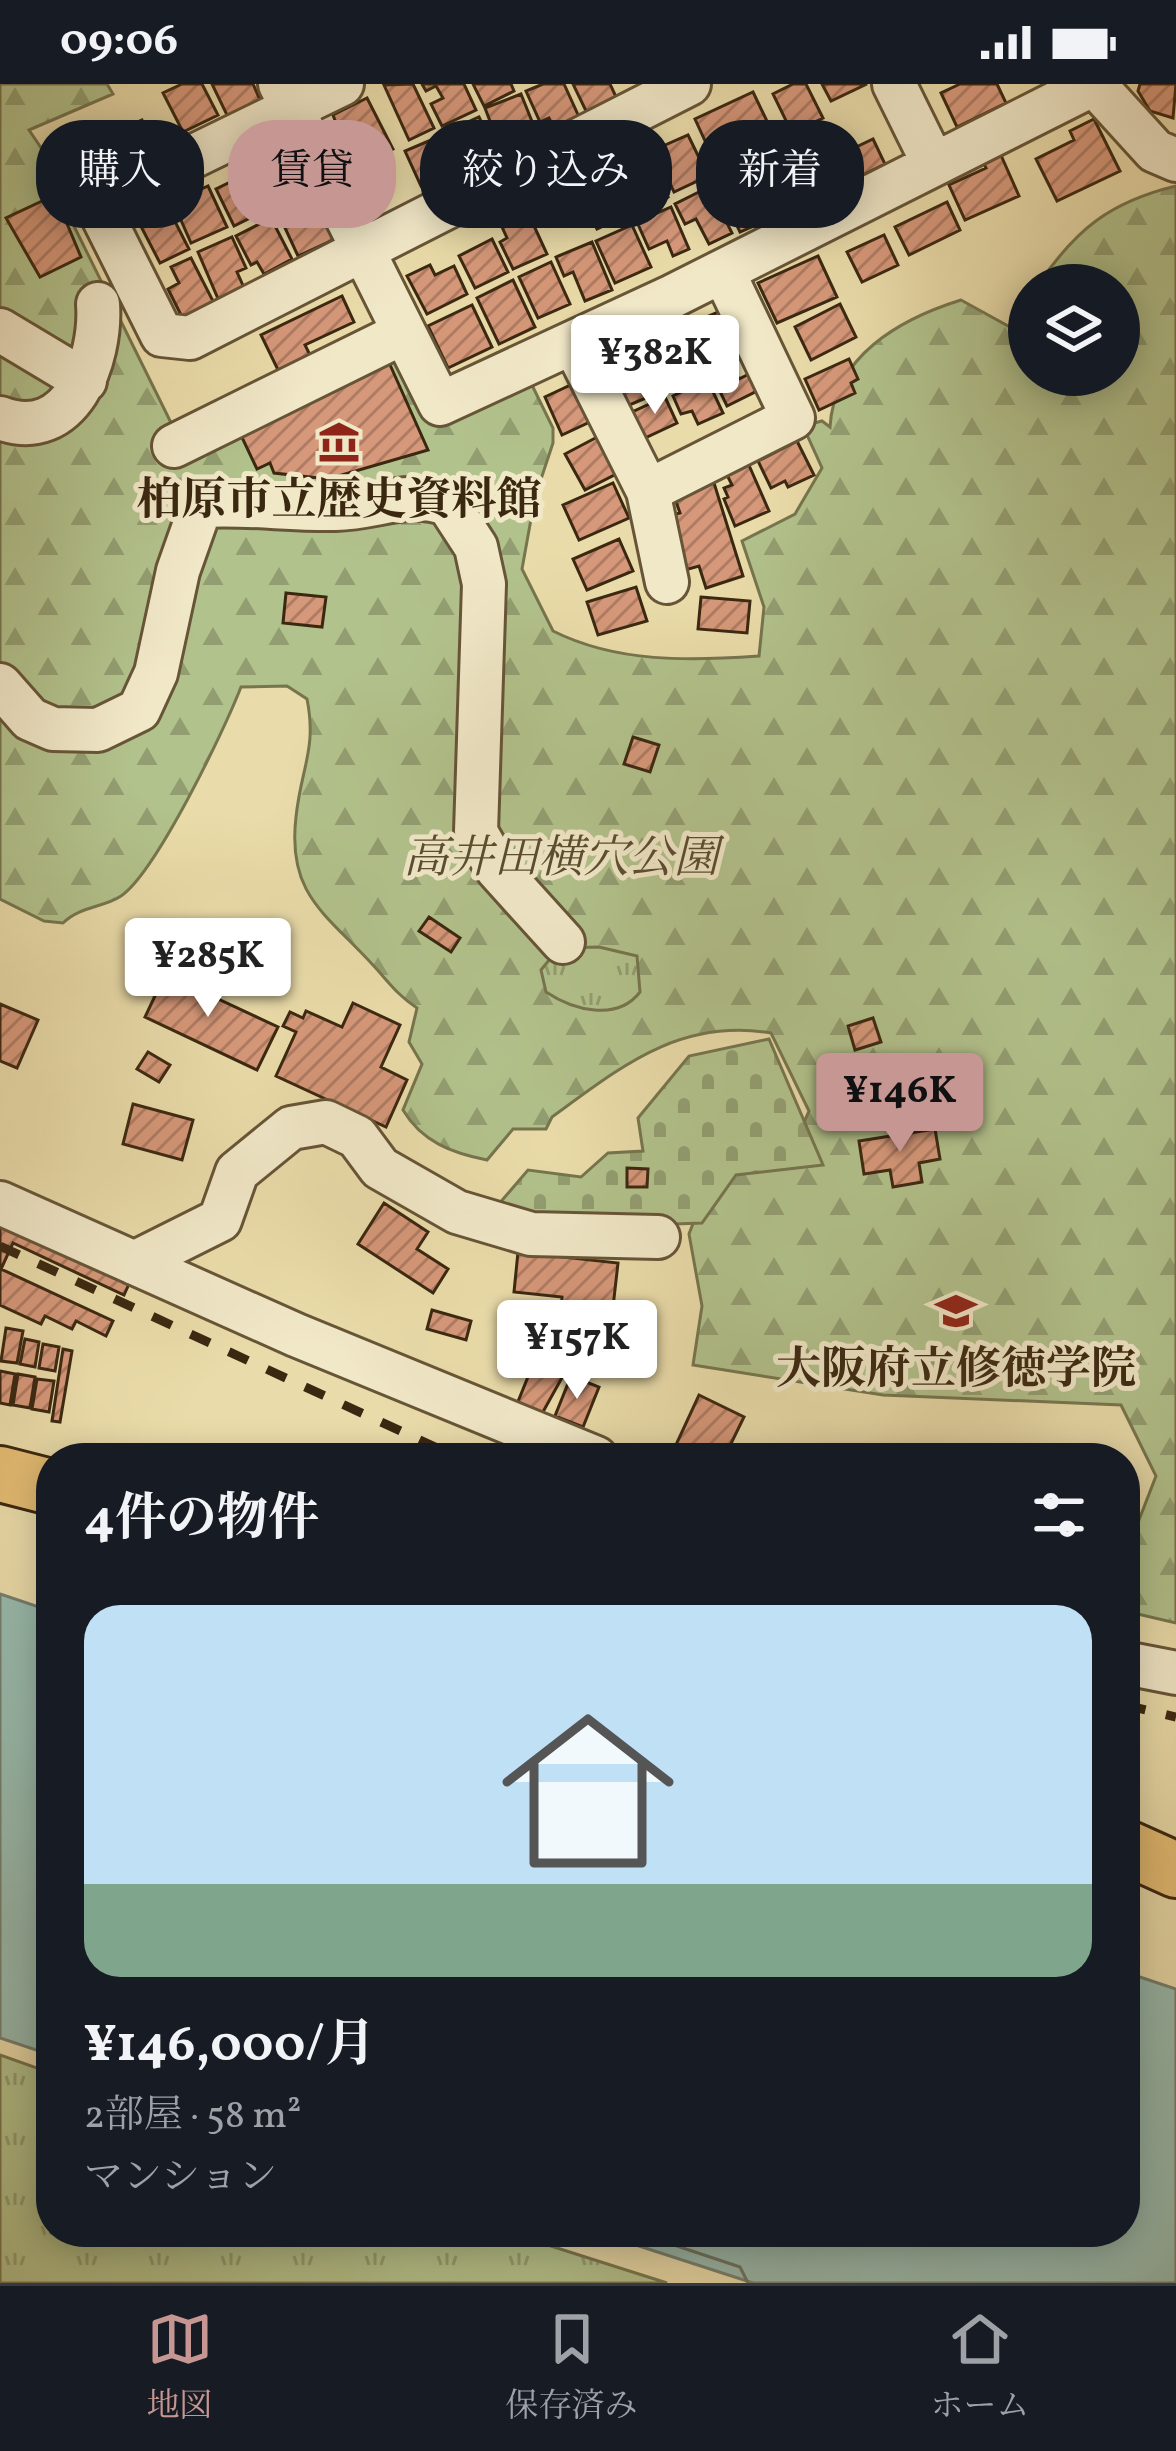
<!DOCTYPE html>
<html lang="ja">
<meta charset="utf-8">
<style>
:root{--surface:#171b24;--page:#20242c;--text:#f1f3f6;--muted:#9ea1a6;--line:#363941;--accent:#c59692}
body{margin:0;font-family:Vollkorn,"Noto Serif JP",serif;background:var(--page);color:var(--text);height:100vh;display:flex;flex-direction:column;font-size:45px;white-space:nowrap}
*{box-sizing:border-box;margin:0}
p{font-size:39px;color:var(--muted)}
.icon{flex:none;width:66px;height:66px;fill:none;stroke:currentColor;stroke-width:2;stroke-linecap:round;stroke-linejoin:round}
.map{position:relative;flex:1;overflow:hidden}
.sheet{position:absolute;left:36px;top:1359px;width:1104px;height:804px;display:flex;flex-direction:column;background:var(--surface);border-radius:48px;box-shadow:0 6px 30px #0003}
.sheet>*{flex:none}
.hud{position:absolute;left:36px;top:36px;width:1104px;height:108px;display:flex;gap:24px}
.controls{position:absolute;left:1008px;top:180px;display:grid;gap:24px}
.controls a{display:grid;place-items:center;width:132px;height:132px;border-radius:50%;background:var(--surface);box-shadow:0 6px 30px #0003;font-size:60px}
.price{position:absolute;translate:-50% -102px;padding:0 27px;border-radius:12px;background:#fff;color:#222;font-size:39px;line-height:78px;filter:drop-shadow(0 3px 6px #0008)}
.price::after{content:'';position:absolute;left:50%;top:72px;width:36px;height:27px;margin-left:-18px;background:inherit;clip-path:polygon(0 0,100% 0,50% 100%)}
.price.selected{background:var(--accent);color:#111}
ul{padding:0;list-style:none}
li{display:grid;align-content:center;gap:24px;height:636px;padding:0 48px}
li span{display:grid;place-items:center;height:372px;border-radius:36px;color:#555}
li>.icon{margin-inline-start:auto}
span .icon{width:216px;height:216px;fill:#fffc;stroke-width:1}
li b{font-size:51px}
h2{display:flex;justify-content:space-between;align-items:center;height:144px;padding:0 48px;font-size:51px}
.pill{padding:0 42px;border-radius:48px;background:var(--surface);box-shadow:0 6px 30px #0003;font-size:42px;line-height:108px}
.pill.selected{background:var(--accent);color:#111}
.status{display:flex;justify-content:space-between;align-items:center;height:84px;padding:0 60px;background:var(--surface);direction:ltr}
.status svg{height:33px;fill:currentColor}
.tabs{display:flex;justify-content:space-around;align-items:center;height:168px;border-top:3px solid var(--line);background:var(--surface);font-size:33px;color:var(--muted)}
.tabs a{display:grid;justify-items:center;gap:6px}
.tabs .selected{color:var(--accent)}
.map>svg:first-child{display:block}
.forest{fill:url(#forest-firs);stroke:#76754e;stroke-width:3}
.cemetery{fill:url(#cemetery-stones);stroke:#76754e;stroke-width:3}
.park{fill:url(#park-tufts);stroke:#76754e;stroke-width:3}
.water{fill:#98bbae;stroke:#73806f;stroke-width:3}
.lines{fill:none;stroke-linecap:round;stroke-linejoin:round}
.shore{stroke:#6a7260;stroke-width:3}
.building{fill:url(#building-hatch);stroke:#3b2811;stroke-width:3}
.minor-casing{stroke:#675537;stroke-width:48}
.major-casing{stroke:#3b2811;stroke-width:60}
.minor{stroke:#f1e8c8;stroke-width:42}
.major{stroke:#e5be75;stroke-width:54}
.rail{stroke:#3b2811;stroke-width:9;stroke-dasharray:21 21;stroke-linecap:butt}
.labels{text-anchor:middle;stroke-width:10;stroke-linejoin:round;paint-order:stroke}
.poi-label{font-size:45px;font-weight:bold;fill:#3b2811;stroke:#f1e8c8}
.park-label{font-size:45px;font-style:italic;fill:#594e30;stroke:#f1e8c8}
</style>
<div class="status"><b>09:06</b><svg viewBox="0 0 49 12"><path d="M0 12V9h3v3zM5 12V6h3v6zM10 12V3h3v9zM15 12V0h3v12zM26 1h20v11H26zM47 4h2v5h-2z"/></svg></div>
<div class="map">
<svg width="1176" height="2199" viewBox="0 0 1176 2199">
<defs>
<pattern id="forest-firs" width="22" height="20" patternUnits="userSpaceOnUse" patternTransform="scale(3)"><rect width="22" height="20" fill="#b2c28c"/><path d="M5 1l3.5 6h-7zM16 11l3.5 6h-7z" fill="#929e71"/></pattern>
<pattern id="cemetery-stones" width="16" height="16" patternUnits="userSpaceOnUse" patternTransform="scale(3)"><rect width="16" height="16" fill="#b2c28c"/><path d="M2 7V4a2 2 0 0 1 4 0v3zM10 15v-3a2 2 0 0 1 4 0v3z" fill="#929e71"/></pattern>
<pattern id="park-tufts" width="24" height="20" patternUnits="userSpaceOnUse" patternTransform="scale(3)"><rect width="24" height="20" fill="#b2c28c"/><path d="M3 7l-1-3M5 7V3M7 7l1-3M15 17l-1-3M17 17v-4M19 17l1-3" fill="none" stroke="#929e71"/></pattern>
<pattern id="building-hatch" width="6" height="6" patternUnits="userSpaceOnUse" patternTransform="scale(3)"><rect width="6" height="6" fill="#d6987a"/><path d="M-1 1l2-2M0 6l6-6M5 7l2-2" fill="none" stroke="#af7c63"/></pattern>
</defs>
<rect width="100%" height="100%" fill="#eadcaa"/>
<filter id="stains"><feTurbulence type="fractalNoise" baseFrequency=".00167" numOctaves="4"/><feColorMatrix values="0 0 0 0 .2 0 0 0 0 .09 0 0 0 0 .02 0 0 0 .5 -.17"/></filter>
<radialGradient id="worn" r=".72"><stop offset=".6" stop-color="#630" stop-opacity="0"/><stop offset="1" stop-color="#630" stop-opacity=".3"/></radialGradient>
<path class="forest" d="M 0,0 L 107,0 L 113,10 L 29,46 L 54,83 L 48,103 L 69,132 L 182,361 L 389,268 L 427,336 L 529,295 L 553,344 L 553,359 L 535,413 L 522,485 L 553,547 C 617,579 689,577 759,572 L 764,523 L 742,457 L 795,430 L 822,384 L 803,342 L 822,337 L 830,343 C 834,272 900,235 961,216 L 1010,243 L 1029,214 L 1029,291 L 1119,291 L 1119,201 L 1038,201 C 1076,145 1110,118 1176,102 L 1176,1539 L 1125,1527 L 1125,1472 L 1156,1392 L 1121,1321 L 883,1311 L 693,1281 L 702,1222 L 689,1150 L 713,1088 L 790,1069 L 809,1027 L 771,949 C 679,934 621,983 552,1033 L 546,1045 L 513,1045 L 487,1076 C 452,1069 422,1058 403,1026 L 422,980 L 409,958 L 417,924 C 397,911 388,897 372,880 C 325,829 287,810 296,733 C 301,684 317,665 307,615 L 287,602 L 241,603 C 224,647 156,788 121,812 C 103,824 80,822 63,839 L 44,837 L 0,815 Z"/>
<path class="cemetery" d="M 769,955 L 823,1081 L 736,1091 L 702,1139 L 535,1145 L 492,1128 L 528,1086 L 581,1093 L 608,1069 L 643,1067 L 638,1034 L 689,972 Z"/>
<path class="park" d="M 599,863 L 637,872 L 640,908 C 617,938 573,926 546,908 L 541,886 L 559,864 Z
M 0,1971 L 51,1989 L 51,2148 L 507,2148 L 667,2199 L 0,2199 Z"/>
<path class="water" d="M 0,1510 L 51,1527 L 51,1971 L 0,1954 Z
M 1125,1888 L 1176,1905 L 1176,2199 L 753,2199 L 596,2148 L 1125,2148 Z"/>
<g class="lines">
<path class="shore" d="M 635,2148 L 740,2183 L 748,2199"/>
</g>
<path class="building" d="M 182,0 L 202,0 L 218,31 L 183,48 L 163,9 Z
M 212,0 L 253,0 L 261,18 L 228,33 Z
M 413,0 L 434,44 L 409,56 L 384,1 Z
M 422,0 L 464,0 L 476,26 L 442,42 L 431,20 L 443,14 L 436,2 L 426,7 Z
M 473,0 L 511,0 L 514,7 L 484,22 Z
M 543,0 L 564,0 L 579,33 L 554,44 L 549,34 L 540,38 L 526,7 Z
M 573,0 L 610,0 L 618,17 L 588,31 Z
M 793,0 L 806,0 L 823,34 L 792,49 L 773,10 Z
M 822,0 L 867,0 L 831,17 Z
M 960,0 L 997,0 L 1006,19 L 957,43 L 941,9 Z
M 1140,0 L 1176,0 L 1173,34 L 1150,27 L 1138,7 Z
M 753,8 L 776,56 L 717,83 L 695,35 Z
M 521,10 L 535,45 L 517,52 L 525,72 L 506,79 L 485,24 Z
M 367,14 L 393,65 L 353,84 L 333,31 Z
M 479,33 L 498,73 L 464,88 L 446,48 Z
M 1094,35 L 1120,87 L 1057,117 L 1036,75 L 1074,56 L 1070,47 Z
M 142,36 L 161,78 L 83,111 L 72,85 L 82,62 Z
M 688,51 L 708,92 L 674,108 L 654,66 Z
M 823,52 L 842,93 L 784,120 L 764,79 Z
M 438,53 L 454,87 L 421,102 L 405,67 Z
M 873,55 L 885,80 L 859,93 L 846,68 Z
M 642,62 L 668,113 L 640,127 L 614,76 Z
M 268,64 L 273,77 L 291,69 L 309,108 L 271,125 L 248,73 Z
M 1000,69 L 1019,112 L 965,136 L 949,101 L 986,84 L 982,76 Z
M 753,82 L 776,132 L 740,148 L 717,99 Z
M 249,89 L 266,126 L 234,142 L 216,105 Z
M 606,90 L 626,131 L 597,145 L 576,105 Z
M 208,102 L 227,143 L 191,159 L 173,118 Z
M 709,103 L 732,149 L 709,160 L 696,135 L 685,140 L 675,120 Z
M 55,111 L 81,173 L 40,193 L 6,134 Z
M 163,114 L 189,165 L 160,179 L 134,129 Z
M 316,114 L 335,155 L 298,172 L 279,131 Z
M 523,118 L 547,170 L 513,185 L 500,158 L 507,154 L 496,130 Z
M 947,118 L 960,146 L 909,171 L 895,143 Z
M 671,123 L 689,165 L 673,172 L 667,157 L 649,165 L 637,138 Z
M 271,134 L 292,175 L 264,190 L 257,178 L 251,181 L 236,152 Z
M 632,141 L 651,183 L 615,199 L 596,157 Z
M 884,151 L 898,181 L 862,198 L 847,168 Z
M 232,153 L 246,184 L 237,188 L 245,206 L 219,217 L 198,168 Z
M 492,155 L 508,188 L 475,204 L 459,172 Z
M 592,158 L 612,206 L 585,217 L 573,188 L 564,192 L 556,173 Z
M 818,172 L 837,213 L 777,239 L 758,199 Z
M 191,174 L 214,219 L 183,235 L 168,205 L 179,199 L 171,183 Z
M 551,178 L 570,220 L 538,234 L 519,193 Z
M 430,181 L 435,191 L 454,182 L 467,210 L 427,230 L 407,192 Z
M 513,196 L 535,243 L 499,260 L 477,214 Z
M 342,212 L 354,238 L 305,261 L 312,275 L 280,290 L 261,251 Z
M 840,220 L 856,253 L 811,276 L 795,243 Z
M 472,221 L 492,263 L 448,284 L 428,242 Z
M 723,226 L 739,260 L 706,275 L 690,240 Z
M 685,247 L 702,282 L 686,290 L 680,278 L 665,285 L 654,262 Z
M 387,274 L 428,366 L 328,395 L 274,389 L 270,379 L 257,385 L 238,345 Z
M 849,275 L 858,295 L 851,299 L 855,309 L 819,326 L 805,295 Z
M 652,276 L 665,306 L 627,322 L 620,306 L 628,303 L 623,289 Z
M 732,281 L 739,295 L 753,288 L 761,305 L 727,322 L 712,291 Z
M 707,295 L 723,329 L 698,340 L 692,327 L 681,330 L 673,312 Z
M 577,298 L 594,336 L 562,351 L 545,313 Z
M 665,313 L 677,339 L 645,354 L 632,328 Z
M 601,351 L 620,388 L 585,406 L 565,370 Z
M 797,357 L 814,391 L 788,403 L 785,397 L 771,404 L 758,377 Z
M 748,379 L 769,427 L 735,442 L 724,415 L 728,413 L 724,404 L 732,401 L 726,389 Z
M 613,399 L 629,434 L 579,456 L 563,421 Z
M 714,399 L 743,492 L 706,504 L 699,482 L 685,486 L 668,432 L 680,429 L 674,412 Z
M 619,455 L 633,487 L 587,506 L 573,475 Z
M 636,503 L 647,537 L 598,551 L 587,518 Z
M 286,509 L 326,513 L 322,543 L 283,539 Z
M 701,513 L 750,517 L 747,549 L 698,545 Z
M 633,653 L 659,661 L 650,688 L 624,680 Z
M 429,833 L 460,854 L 451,868 L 419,847 Z
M 250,848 L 268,866 L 232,903 L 213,884 Z
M 152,884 L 278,943 L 257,986 L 145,933 L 155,912 L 142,906 Z
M 353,919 L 400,941 L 381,983 L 407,996 L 386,1043 L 276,992 L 296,948 L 283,942 L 290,928 L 303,934 L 306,927 L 342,943 Z
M 0,920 L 38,936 L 17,984 L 0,977 Z
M 873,934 L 881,958 L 855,966 L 848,942 Z
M 148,968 L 170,981 L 159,998 L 137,985 Z
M 905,990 L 911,1014 L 891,1019 L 885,995 Z
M 133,1020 L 193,1036 L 182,1076 L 123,1060 Z
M 935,1045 L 940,1075 L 919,1079 L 922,1098 L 893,1103 L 890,1086 L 864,1090 L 859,1057 Z
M 627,1084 L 648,1085 L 647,1103 L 627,1103 Z
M 384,1119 L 428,1148 L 417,1165 L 448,1185 L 433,1209 L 358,1160 Z
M 0,1130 L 129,1200 L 124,1211 L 13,1159 L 1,1185 L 113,1237 L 106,1252 L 76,1237 L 72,1245 L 45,1232 L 41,1240 L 0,1221 Z
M 518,1168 L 618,1179 L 612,1232 L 561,1226 L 562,1213 L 514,1208 Z
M 432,1226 L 471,1237 L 466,1256 L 427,1245 Z
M 6,1244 L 23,1247 L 17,1279 L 1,1277 Z
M 25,1255 L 39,1258 L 35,1283 L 20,1280 Z
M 43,1260 L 59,1263 L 55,1287 L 39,1284 Z
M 63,1265 L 72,1267 L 60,1338 L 52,1337 Z
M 534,1278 L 564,1290 L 539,1335 L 515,1325 Z
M 0,1287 L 15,1290 L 10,1321 L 0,1319 Z
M 18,1290 L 35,1293 L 30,1324 L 13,1321 Z
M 571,1292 L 599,1303 L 583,1343 L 555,1332 Z
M 37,1295 L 54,1297 L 49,1328 L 32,1325 Z
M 699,1311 L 744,1333 L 724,1374 L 690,1374 L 674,1365 Z"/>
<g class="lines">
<g class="minor-casing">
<path id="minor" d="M 280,0 L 440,320 L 673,212 L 1094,0
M 342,0 L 108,114 L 104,135 L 162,251 L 190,254 L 689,0
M 894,0 L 933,79
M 1094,0 L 1155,67 L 1176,76
M 0,246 L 85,297
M 574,260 L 648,407 L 667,498
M 0,334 C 71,361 102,275 98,220
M 174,362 L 401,250
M 648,407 L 793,334 L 723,187
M 0,601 L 30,635 L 53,645 L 98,646 L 139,626 L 156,589 L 178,487 L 201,422 C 247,419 290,426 336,425 C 378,424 406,406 448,420 L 476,463 L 484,500 L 476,748 L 497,785 L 563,858
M 0,1119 L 296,1251 L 596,1374
M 134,1179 L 220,1136 L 237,1088 L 291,1044 L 326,1038 L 357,1053 L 380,1084 L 457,1128 L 531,1150 L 658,1153
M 1125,1579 L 1176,1589"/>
</g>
<g class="major-casing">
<path id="major" d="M 0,1390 L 51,1403
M 1125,1763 L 1176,1786"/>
</g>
<use href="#minor" class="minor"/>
<use href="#major" class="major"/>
<path class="rail" d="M 0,1162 L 459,1374
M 1125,1621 L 1176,1633"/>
</g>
<defs>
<g id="museum-bare" transform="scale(3.24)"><path d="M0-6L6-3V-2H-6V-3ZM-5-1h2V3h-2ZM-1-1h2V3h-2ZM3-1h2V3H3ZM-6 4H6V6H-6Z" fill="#8f2418" stroke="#f1e8c8" stroke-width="2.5" paint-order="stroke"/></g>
<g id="school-bare" transform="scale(3.24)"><path d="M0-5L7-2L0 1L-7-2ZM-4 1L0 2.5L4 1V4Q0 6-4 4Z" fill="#8f2418" stroke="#f1e8c8" stroke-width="2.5" paint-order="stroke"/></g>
</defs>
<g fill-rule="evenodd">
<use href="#museum-bare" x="339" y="358"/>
<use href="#school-bare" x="956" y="1227"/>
</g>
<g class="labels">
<g class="poi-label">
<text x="339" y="430">柏原市立歴史資料館</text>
<text x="956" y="1299">大阪府立修徳学院</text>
</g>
<g class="park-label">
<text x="561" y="788">高井田横穴公園</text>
</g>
</g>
<rect width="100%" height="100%" filter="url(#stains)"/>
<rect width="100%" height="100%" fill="url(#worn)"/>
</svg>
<div class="controls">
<a><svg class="icon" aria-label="layers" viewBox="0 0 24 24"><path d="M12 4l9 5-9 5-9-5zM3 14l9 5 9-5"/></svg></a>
</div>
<b class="price" style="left:655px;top:333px">¥382K</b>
<b class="price" style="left:208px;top:936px">¥285K</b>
<b class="price selected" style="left:900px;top:1071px">¥146K</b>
<b class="price" style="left:577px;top:1318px">¥157K</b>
<div class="hud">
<a class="pill">購入</a>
<a class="pill selected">賃貸</a>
<a class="pill">絞り込み</a>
<a class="pill">新着</a>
</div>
<section class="sheet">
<h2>4件の物件<svg class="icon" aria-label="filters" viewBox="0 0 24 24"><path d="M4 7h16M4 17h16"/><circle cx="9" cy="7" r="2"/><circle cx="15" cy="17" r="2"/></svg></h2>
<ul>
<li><span style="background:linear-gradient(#bfe0f5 75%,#7fa58c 0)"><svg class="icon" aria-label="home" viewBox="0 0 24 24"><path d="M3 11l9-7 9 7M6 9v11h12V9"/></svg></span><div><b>¥146,000/月</b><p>2部屋 · 58 m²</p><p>マンション</p></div></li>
</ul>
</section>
</div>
<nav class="tabs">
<a class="selected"><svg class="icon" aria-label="map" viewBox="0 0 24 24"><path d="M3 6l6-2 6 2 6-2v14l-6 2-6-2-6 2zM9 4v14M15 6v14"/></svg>地図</a>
<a><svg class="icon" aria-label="saved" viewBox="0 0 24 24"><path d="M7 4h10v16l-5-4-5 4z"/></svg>保存済み</a>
<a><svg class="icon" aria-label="home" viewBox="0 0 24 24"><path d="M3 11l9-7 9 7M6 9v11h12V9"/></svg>ホーム</a>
</nav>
